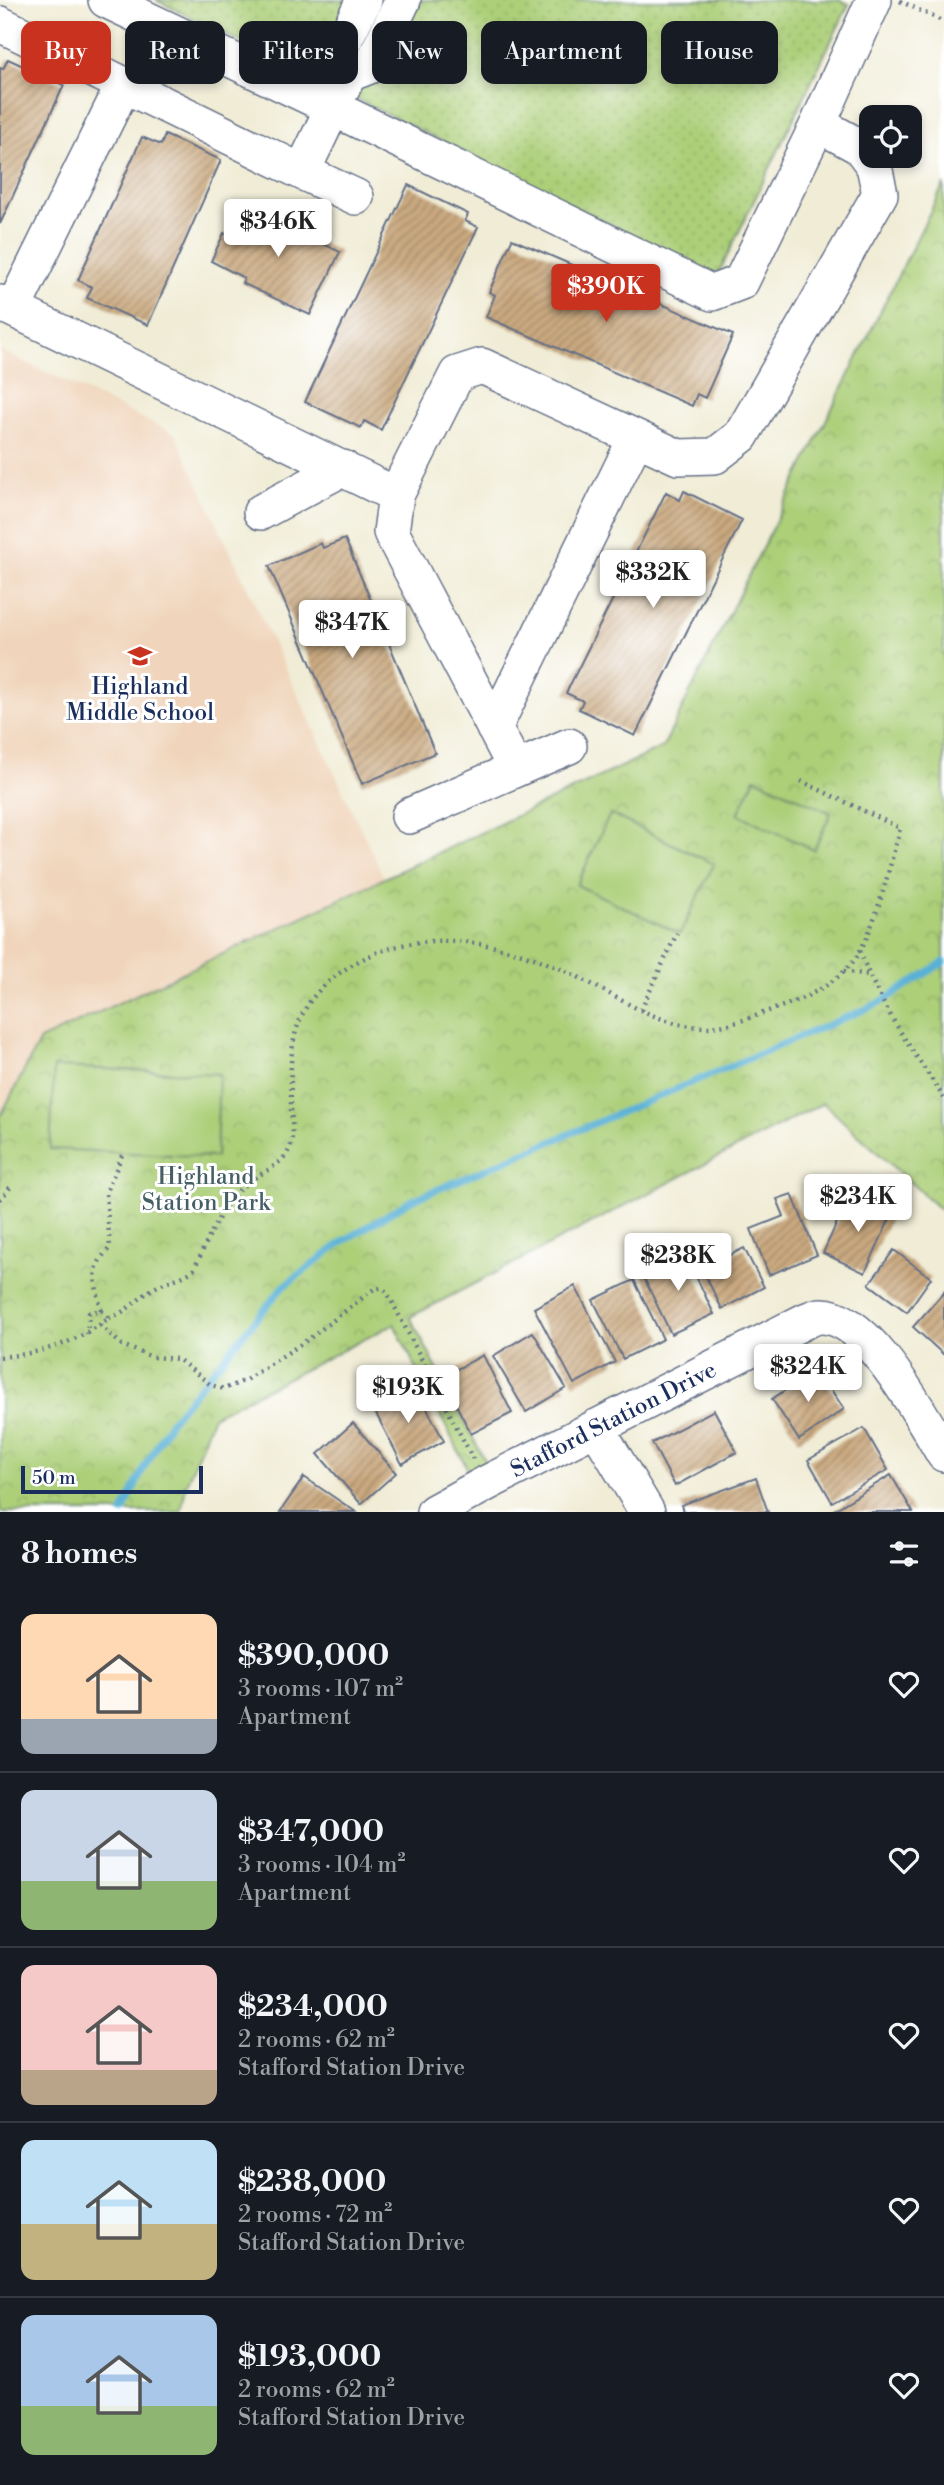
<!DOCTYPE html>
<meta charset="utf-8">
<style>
:root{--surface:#171b24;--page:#20242c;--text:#f1f3f6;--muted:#9ea1a6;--line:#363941;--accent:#c8321e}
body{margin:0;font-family:"Libre Bodoni",serif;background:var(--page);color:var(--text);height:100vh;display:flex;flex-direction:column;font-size:26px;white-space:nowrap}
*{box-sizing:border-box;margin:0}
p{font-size:23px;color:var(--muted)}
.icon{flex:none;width:38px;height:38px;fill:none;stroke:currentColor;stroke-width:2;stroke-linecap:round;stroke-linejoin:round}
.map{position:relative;height:1512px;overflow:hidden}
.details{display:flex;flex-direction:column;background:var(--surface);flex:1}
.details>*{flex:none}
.banner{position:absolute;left:21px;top:21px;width:903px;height:63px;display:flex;gap:14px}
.controls{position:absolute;left:859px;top:105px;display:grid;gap:14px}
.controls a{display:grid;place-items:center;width:63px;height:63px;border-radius:14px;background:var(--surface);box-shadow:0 4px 10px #0003;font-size:35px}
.scale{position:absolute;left:21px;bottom:18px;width:182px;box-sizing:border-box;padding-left:7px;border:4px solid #1b2f5e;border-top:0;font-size:19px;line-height:24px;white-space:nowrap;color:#1b2f5e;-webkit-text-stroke:5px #fff;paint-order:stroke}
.price{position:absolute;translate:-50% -60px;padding:0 16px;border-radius:7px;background:#fff;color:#222;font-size:23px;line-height:46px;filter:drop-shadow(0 2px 4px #0008)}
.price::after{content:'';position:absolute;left:50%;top:42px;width:21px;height:16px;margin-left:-10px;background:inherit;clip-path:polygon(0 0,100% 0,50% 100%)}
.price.selected{background:var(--accent);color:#fff}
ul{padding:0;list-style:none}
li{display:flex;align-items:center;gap:21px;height:175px;padding:0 21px}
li+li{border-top:2px solid var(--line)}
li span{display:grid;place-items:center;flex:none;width:196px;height:140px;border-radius:14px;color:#555}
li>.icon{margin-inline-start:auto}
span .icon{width:84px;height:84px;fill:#fffc;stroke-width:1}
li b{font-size:30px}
h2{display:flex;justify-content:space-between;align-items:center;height:84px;padding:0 21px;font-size:30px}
.pill{padding:0 24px;border-radius:14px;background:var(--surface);box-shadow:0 4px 10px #0003;font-size:24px;line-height:63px}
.pill.selected{background:var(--accent);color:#fff}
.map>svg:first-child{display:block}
.built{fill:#f0d5bc}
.grass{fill:url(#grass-dots);stroke:#647f6b;stroke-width:2}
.park{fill:url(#park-crowns);stroke:#647f6b;stroke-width:2}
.garden{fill:#accf78;stroke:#647f6b;stroke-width:2}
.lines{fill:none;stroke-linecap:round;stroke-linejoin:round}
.stream{stroke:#59b1d6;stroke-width:7}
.building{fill:url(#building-hatch)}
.minor-casing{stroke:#667188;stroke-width:38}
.path{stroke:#667188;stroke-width:4.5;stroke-dasharray:2 5;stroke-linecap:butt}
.minor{stroke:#fff;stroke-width:35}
.labels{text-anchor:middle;stroke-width:6;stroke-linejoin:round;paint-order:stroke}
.poi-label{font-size:23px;fill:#1b2f5e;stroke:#fff}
.park-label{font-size:23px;fill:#465f66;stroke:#fff}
.street-label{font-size:23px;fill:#1b2f5e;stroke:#fff}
</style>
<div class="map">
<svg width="944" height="1512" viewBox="0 0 944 1512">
<defs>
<pattern id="grass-dots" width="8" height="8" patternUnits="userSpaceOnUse" patternTransform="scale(1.75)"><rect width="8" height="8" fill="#accf78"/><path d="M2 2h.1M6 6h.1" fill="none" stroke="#93b26a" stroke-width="1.8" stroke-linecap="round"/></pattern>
<pattern id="park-crowns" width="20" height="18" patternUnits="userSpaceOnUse" patternTransform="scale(1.75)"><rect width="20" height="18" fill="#accf78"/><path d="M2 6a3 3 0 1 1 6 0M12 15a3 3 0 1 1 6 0" fill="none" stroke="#93b26a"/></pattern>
<pattern id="building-hatch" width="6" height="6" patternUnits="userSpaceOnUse" patternTransform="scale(1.75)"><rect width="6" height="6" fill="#caa97f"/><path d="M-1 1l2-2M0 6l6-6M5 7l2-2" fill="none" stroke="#a38a6b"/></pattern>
</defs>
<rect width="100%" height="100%" fill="#fff"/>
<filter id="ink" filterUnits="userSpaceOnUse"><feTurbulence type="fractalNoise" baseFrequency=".0143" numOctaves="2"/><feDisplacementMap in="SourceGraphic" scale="14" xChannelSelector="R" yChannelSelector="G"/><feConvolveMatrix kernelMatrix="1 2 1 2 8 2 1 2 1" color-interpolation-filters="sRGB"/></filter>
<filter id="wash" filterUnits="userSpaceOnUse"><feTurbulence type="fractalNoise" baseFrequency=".00686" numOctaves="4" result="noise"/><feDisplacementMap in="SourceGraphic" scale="28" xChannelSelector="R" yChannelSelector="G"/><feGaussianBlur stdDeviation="1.57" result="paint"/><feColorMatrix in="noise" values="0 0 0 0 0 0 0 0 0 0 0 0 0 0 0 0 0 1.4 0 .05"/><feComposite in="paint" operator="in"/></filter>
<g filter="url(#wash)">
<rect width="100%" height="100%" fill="#f0ecd5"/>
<path class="built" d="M 0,350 L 175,434 L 384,878 L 40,1040 L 0,1117 Z"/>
<path class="grass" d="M 156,0 L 840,0 L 849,4 L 717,277 Z"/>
<path class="park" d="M 944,184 L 944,1213 L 823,1103 L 410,1317 L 487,1465 L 470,1474 L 394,1324 L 213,1416 L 186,1485 L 181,1512 L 0,1512 L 0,1117 L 40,1040 L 663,747 Z"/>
<path class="garden" d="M 755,778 L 831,813 L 814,850 L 738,814 Z
M 610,814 L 714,864 L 680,934 L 577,885 Z
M 54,1067 L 219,1074 L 216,1157 L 50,1149 Z"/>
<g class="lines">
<path class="stream" d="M 123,1512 L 144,1468 L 170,1422 L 283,1287 L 342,1242 L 410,1201 L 866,1009 L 884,1000 L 944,962"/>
</g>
<g id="blocks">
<path class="building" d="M 8,59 L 64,85 L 0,224 L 0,68 L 3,69 Z
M 165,135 L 221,160 L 148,325 L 87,298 L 92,287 L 78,280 L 142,137 L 161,145 Z
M 408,185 L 468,214 L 465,221 L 478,227 L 381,430 L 364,421 L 361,428 L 305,402 Z
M 247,206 L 290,226 L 294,217 L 311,225 L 306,235 L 340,252 L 310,315 L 242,283 L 244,278 L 211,261 L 224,233 L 232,237 Z
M 512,239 L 733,335 L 705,398 L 697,394 L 692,406 L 486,317 L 495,295 L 489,292 Z
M 684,491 L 742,520 L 635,736 L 579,709 L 583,701 L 566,693 L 666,492 L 680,500 Z
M 345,539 L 435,753 L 362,784 L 269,566 L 321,543 L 323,548 Z
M 792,1194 L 817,1255 L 769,1275 L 751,1229 L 784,1216 L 777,1199 Z
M 850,1194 L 892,1214 L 865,1273 L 823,1253 Z
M 744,1248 L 764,1287 L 722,1309 L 702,1269 Z
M 894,1250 L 931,1278 L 907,1312 L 869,1284 Z
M 684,1251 L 714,1314 L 671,1334 L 641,1272 Z
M 634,1280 L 663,1339 L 623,1359 L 593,1300 Z
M 575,1286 L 615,1362 L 574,1384 L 534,1308 Z
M 944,1292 L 944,1355 L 913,1327 Z
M 533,1332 L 566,1388 L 526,1412 L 493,1356 Z
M 483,1355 L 512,1413 L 471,1434 L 442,1377 Z
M 817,1369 L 844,1409 L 799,1440 L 772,1399 Z
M 415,1386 L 444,1441 L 402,1464 L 373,1408 Z
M 714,1410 L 737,1452 L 675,1486 L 652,1443 Z
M 353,1423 L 396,1473 L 361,1504 L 318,1454 Z
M 864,1428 L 888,1470 L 832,1502 L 808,1460 Z
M 891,1475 L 913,1512 L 831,1512 Z
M 304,1477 L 356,1512 L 280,1512 Z
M 756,1478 L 768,1512 L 683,1512 L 681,1505 Z"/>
</g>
</g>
<g filter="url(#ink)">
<use href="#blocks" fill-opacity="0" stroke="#667188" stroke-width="2"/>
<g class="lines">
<g class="minor-casing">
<path id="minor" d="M 106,0 L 333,108 L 712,293 L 741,282 L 818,124 L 874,0
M 0,24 L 302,172 L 349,74 L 372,65 L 403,0
M 349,74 L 339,51 L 364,0
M 302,172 L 356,197
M 0,303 L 396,495 L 457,374 L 482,366 L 678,457 L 715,456 L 741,436 L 880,194 L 874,166 L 860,147 L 818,124
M 13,309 L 123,86
M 396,495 L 391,532 L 516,769 L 409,816
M 261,512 L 343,468
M 494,728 L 636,438
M 516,769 L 569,746
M 596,1427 L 647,1512
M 434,1512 L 487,1483 L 805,1321 C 810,1319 816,1316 821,1316 C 869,1315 922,1418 944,1454"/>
</g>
<path class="path" d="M 900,1 L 944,22
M 860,951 C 878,1003 913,1051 944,1098
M 844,971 L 868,975
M 641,1010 L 677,933
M 0,1200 L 12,1185
M 101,1310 C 96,1282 88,1270 110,1248 L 106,1193 L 123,1153
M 109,1318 C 129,1312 141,1294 160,1285 C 171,1279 185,1278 194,1269 C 208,1241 219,1209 242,1187 C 257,1173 287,1166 291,1143 C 294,1131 291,1117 291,1106 C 290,1060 288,1017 326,984 C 398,920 494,936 574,975 C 615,995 658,1027 706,1027 C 730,1027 754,1016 777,1008 C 804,999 834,985 853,962 C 874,935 891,862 900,828 L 801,781
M 100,1325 L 122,1345 L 152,1357 L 178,1359 L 211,1385 L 224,1389 L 246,1380 L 310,1338 L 374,1289 L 381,1288 L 387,1292 L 473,1459
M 0,1357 C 43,1353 74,1344 109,1318 L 101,1310 L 89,1313 L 87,1334"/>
<use href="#minor" class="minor"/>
</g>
</g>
<defs>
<g id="school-bare" transform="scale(1.89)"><path d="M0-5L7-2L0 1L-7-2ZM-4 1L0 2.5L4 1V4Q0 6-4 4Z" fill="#c8321e" stroke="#fff" stroke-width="2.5" paint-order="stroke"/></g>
</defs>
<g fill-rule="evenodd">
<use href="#school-bare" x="140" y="656"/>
</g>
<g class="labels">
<g class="poi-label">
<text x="140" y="694">Highland<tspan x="140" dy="26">Middle School</tspan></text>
</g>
<g class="park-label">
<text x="206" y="1184">Highland<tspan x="206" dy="26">Station Park</tspan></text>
</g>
<g class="street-label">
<text transform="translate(613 1419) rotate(-27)" y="8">Stafford Station Drive</text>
</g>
</g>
</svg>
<div class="controls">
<a><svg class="icon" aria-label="locate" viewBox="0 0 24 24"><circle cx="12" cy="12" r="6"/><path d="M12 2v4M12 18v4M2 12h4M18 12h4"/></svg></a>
</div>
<div class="scale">50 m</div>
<b class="price" style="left:278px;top:259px">$346K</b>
<b class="price selected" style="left:606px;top:324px">$390K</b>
<b class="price" style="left:653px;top:610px">$332K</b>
<b class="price" style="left:352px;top:660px">$347K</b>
<b class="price" style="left:858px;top:1234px">$234K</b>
<b class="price" style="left:678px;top:1293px">$238K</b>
<b class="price" style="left:808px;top:1404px">$324K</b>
<b class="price" style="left:408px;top:1425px">$193K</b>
<div class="banner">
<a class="pill selected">Buy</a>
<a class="pill">Rent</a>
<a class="pill">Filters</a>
<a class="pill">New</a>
<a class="pill">Apartment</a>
<a class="pill">House</a>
</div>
</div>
<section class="details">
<h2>8 homes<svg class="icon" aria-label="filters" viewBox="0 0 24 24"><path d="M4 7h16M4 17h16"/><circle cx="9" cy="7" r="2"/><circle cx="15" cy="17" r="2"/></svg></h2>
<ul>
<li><span style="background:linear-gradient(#ffd9b3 75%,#9aa5b1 0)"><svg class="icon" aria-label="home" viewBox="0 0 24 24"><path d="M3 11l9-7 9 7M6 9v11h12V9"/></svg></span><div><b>$390,000</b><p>3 rooms · 107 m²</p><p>Apartment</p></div><svg class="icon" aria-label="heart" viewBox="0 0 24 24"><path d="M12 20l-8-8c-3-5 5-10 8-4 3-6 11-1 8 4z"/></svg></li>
<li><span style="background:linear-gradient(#c9d6e8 65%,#8fb573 0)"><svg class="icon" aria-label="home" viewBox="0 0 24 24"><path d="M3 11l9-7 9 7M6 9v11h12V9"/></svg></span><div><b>$347,000</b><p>3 rooms · 104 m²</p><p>Apartment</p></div><svg class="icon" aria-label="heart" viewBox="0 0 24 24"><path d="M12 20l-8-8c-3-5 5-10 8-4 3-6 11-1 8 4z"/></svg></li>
<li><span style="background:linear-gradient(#f6c9c9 75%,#b9a48a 0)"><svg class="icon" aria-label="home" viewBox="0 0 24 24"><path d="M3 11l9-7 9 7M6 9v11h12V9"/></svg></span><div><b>$234,000</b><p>2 rooms · 62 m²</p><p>Stafford Station Drive</p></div><svg class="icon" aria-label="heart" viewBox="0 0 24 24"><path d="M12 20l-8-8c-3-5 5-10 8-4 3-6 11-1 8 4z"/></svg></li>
<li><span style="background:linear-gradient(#bfe0f5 60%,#c2b280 0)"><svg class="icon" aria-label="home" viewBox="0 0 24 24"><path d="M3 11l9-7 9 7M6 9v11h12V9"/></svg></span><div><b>$238,000</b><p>2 rooms · 72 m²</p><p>Stafford Station Drive</p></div><svg class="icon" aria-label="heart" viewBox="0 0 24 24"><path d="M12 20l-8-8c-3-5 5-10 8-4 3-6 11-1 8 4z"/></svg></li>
<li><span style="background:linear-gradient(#a9c7e8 65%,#8fb573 0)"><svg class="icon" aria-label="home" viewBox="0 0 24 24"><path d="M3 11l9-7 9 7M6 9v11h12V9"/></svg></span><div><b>$193,000</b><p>2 rooms · 62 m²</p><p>Stafford Station Drive</p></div><svg class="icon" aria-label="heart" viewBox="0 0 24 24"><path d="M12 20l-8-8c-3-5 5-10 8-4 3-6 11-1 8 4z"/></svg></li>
</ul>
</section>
